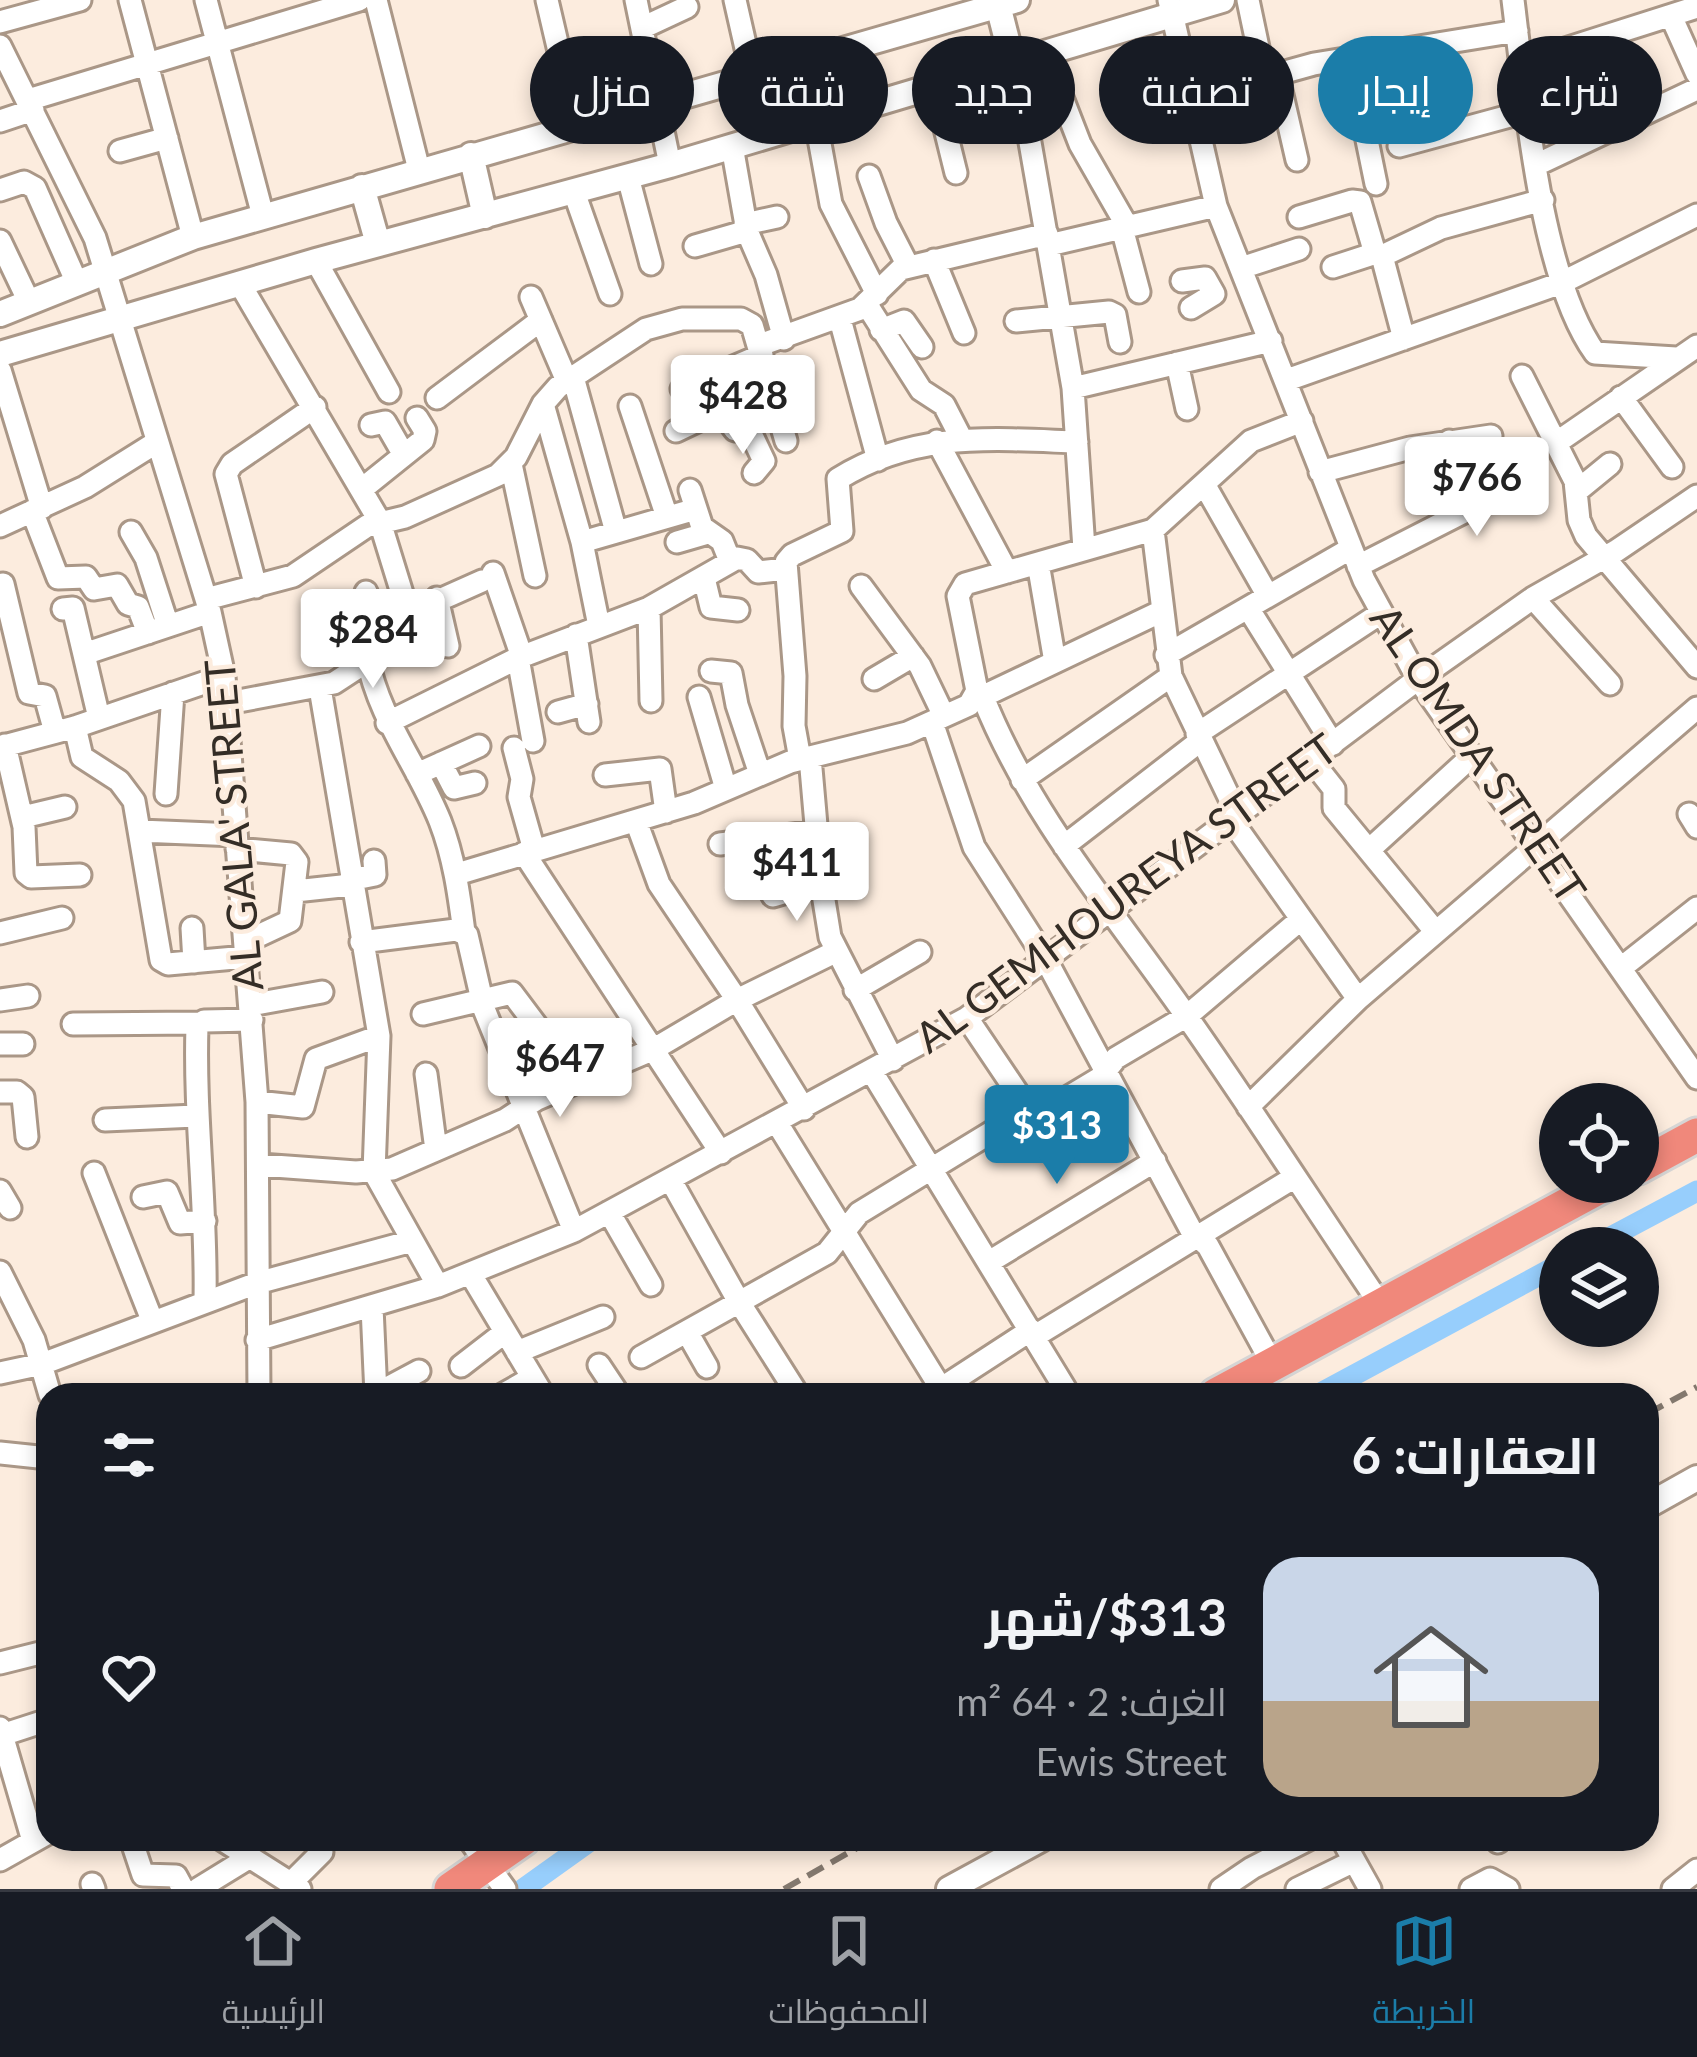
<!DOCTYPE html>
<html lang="ar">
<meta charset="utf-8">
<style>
:root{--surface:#171b24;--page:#242831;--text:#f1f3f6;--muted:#9ea1a6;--line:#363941;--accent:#1b7da9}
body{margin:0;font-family:Lato,Cairo,sans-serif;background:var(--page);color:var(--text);direction:rtl;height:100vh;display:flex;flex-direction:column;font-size:45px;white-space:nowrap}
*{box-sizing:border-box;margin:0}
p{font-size:39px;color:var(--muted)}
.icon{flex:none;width:66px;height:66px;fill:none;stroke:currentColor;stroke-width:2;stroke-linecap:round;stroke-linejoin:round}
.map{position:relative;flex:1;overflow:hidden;direction:ltr}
.sheet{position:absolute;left:36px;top:1383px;width:1623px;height:468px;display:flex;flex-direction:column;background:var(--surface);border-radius:36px;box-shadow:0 6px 18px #0003;direction:rtl}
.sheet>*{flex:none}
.top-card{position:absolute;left:36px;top:36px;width:1626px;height:108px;direction:rtl;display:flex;gap:24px}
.tools{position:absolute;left:1539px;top:1083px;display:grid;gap:24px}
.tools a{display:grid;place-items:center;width:120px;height:120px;border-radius:50%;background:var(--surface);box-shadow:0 6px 18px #0003;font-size:60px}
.price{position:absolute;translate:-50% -102px;padding:0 27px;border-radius:12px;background:#fff;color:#222;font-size:39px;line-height:78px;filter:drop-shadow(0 3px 6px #0008)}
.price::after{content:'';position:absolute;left:50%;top:72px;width:36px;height:27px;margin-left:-18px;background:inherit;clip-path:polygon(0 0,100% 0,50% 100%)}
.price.current{background:var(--accent);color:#fff}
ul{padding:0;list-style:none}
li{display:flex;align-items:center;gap:36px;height:300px;padding:0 60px}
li+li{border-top:3px solid var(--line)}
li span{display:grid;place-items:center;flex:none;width:336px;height:240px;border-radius:36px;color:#555}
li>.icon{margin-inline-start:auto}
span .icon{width:144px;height:144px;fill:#fffc;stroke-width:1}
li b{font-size:51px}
h2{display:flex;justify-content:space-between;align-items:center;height:144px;padding:0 60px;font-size:51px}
.pill{padding:0 42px;border-radius:54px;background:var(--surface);box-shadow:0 6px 18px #0003;font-size:42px;line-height:108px}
.pill.current{background:var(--accent);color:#fff}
.menu{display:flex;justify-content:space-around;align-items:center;height:168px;border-top:3px solid var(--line);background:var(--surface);font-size:33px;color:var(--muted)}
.menu a{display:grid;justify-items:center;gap:6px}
.menu .current{color:var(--accent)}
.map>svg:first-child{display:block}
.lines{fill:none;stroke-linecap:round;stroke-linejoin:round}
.canal{stroke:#97cefc;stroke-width:21}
.minor-casing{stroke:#aa9787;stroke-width:27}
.tertiary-casing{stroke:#aa9787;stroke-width:30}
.trunk-casing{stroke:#d6d5d4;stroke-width:39}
.minor{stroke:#fff;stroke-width:21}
.tertiary{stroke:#fff;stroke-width:24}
.trunk{stroke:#f0887b;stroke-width:33}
.rail{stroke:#83786e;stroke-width:6;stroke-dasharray:18 9;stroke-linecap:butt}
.labels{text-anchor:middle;stroke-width:9;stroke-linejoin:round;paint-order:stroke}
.street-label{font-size:42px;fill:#342d26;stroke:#fcecde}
</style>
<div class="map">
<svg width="1697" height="1889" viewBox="0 0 1697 1889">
<rect width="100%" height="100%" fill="#fcecde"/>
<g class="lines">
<path class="canal" d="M 1590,1248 L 1697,1191
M 1317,1395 L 1560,1264
M 523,1889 L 593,1839"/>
<g class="minor-casing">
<path id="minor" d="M 130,0 L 193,237
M 206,0 L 263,216
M 376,0 L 419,170
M 547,0 L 576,124
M 636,0 L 670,165
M 735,0 L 752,75
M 1169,0 L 1216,206 L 1364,580 L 1418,679 L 1697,1078
M 1248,0 L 1264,76
M 1513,0 C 1525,96 1540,276 1595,353 L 1676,358
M 1671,16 L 1697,74
M 0,22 L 80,0
M 642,28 L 687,7
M 0,46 L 95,238 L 210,612 L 224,676 L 257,1102 L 259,1395
M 1045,54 L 1080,144 L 1127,226
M 1350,57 L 1376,184
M 1026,60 L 1028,131 L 1073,388 L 1084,549
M 1521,63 L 1697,7
M 1277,73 L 1297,160
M 935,88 L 956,173
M 1191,98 L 1314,64 L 1517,31
M 28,100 L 359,0
M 0,121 L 33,110
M 816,122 L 831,204 L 877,294
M 732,146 L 747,231 L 766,275 L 784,339
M 1399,146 L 1528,111
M 120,151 L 167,138
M 1536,165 L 1697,89
M 869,176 L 886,223 L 908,266
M 628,177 L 651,264
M 0,190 L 24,182 L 35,188 L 77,283
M 574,192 L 610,294
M 1299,217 L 1352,201 L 1360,202 L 1374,250 L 1382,256 L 1441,228 L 1543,200
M 745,224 L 777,217
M 1122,228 L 1139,292
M 0,241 L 29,302
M 1049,245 L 1216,206
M 695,246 L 747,231
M 1382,256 L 1404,339
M 934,260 L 964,333
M 316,261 L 389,392
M 1333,267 L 1376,253
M 1241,268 L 1299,249
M 1182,281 L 1205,278 L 1214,294 L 1191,308
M 240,284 L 380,522 L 409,616
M 531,297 L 567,381
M 867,305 L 921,390 L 944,405 L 961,438
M 840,319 L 878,460
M 1016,321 L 1109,312 L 1115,315 L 1120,342
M 881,330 L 904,321 L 922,347
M 760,345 L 860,309 L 901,269 L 1047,234
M 1177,363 L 1187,409
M 0,370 L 42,508
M 1522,376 L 1575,481 L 1579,520 L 1586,536 L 1697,667
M 573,377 L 616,532
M 1287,380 L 1561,283 L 1697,215
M 1073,388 L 1271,341
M 682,389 L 762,355
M 1621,397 L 1672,467
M 437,398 L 541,320
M 543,404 L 582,542 L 599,626
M 630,406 L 667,517
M 746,423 L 764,461 L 754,473
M 371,425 L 385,422 L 404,455
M 676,431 L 720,410 L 735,430 L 776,402
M 937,441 L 1007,572
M 1556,443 L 1697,346
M 511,464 L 535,576
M 1320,472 L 1410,448 L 1491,436
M 1204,484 L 1268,596
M 362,489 L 423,440 L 425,431 L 417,418
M 690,490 L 702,527 L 722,541 L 730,561
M 1577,491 L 1610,464
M 32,511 L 58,578 L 86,577 L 94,589 L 117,585 L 128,604 L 138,607 L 148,633
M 0,526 L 85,487 L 157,442
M 1153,530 L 1171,676 L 1231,801 L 1239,831 L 1358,999
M 131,532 L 146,558 L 168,626
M 582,542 L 696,509
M 677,542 L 708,533
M 1038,563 L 1055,662
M 1358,566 L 1468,510 L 1470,499 L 1449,441
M 493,573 L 522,657
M 704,578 L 711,607 L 738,610
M 3,584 L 29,693 L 45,696 L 55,732
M 861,586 L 920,666 L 944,716
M 256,587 L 226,474 L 232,464 L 315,407
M 366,592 L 384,636
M 437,598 L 448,646
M 1533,598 L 1610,684
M 206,599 L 293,576 L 367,526 L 405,517 L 498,475 L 516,457 L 543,404 L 558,387 L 646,329 L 682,319 L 741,319 L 752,325 L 786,441
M 649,608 L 651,701
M 1248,608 L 1333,744
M 63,609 L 73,608 L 99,718
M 576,635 L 589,722
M 84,654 L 210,612
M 1166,655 L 1350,549
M 367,657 C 379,719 417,764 440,821 C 454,857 459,894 464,932
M 518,658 L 533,741
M 711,671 L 731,673 L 737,705 L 760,774
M 874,679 L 913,656
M 320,688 L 379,1036 L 374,1172 L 438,1286
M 699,697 L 726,789
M 983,697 C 1030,815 1113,911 1185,1014 C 1252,1109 1315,1208 1380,1304
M 973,701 L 1162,611
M 228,703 L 334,683 L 357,668 L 384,636 L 417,610 L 482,581
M 558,712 L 587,704
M 932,722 L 974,847 L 1045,958 L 1191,1230 L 1208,1246 L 1273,1365
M 387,723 L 518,658 L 649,608 L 737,558 L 747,560 L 758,572 L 786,569
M 75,727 L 82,757 L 119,781 L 134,801 L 161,960 L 168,964 L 246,957
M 1197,734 L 1381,613
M 5,745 L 24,827 L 26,873 L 31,877 L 80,875
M 0,747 L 75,727 L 224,676
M 514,748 L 522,779 L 519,797 L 534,850
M 810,757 L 821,882 L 830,937 L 893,1060
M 800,759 L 794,726 L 795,676 L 786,562 L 792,555 L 842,531 L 838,479 C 915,431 991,439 1077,442
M 1312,761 L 1334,789 L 1334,808 L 1435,931
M 441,763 L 454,788 L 475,783
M 417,774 L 479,746
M 605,775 L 660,769 L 666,812
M 1022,780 L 1171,676
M 166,794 L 173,693
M 1689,814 L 1697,827
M 23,817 L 65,807
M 636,821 L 659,884 L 737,1000 L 804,1109
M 140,831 L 236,835
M 720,844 L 816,832
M 1064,846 L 1200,741
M 237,849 L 291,854 L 297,862 L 290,921 L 245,942
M 1369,850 L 1472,756
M 524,853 L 721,1153
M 457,874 L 694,803 L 790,762 L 907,733 L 969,705 L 977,691 L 958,596 L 965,584 L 1153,530 L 1251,441 L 1302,421
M 763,878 L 773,896 L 821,882
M 350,880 L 375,875 L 374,861
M 295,891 L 351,885
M 192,928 L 194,962
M 0,933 L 62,918
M 361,942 L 456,930 L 467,935 L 484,1009 L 574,1231
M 1621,968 L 1697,908
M 855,990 L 920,952
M 0,1000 L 28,996
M 250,1005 L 322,992
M 423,1014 L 512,993 L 545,1037
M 967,1018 L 1031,1113
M 73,1024 L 199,1023
M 0,1044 L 23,1044
M 872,1072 L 1069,1395
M 426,1074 L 436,1150
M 0,1092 L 17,1092 L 23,1097 L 27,1137
M 257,1102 L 303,1107 L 316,1059 L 379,1036
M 1248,1107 L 1358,999 L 1697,708
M 105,1120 L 196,1116
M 777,1123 L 945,1395
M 260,1165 L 356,1172 L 392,1169 L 505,1120 L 537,1099 L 654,1049 L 737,1000 L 835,952
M 94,1173 L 152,1320
M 670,1179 L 739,1302 L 798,1395
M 0,1191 L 10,1208
M 143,1197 L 167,1192 L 180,1223 L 205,1221
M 609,1212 L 651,1285
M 989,1262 L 1155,1161
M 0,1272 L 34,1340 L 50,1395
M 470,1273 L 543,1395
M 205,1300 C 207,1208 194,1117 197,1026 L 204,1021 L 252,1020
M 372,1307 L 376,1395
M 687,1332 L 707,1367
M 1035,1336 L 1295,1177
M 257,1340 L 438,1286 L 574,1231 L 967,1018 L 1418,679 L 1533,598 L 1616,551 L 1697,496
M 517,1352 L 603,1317
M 641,1357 L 827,1253 L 859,1213 L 1018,1116 L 1045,1111 L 1100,1078 L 1116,1058 L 1187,1016 L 1300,920
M 599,1365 L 619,1395
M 461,1366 L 505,1332
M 0,1373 L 42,1364 L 257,1283 L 412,1241
M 376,1394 L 419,1371
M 502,1395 L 532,1378
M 931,1395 L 1031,1330
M 0,1453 L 48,1458
M 0,1663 L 48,1651
M 0,1728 L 33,1841
M 2,1735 L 48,1720
M 131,1839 L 143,1875 L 176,1876 L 183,1889
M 221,1839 L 300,1889
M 469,1839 L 505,1889
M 1342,1839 L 1370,1889
M 1496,1839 L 1498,1842
M 0,1860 L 48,1833
M 292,1882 L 322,1852
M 92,1884 L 94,1889
M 198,1889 L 250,1857
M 1221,1889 L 1252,1868 L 1309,1839
M 1297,1889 L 1354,1861
M 1471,1889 L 1490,1879 L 1508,1889
M 1673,1889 L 1697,1870"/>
</g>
<g class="tertiary-casing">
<path id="tertiary" d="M 998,5 L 1013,64
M 471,155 L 485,216
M 362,187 L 378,244
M 0,314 L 193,237 L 1017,0
M 0,354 L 316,261 L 670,165 L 1222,0
M 1647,1506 L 1697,1478
M 949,1889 L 1041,1839"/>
</g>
<g class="trunk-casing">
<path id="trunk" d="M 1638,1167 L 1697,1135
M 1216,1395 L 1609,1182
M 451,1889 L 523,1839"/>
</g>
<use href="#minor" class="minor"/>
<use href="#tertiary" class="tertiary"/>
<use href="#trunk" class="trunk"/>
<path class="rail" d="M 1647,1414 L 1697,1387
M 784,1889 L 873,1839"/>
</g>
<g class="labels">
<g class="street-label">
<text transform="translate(1478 754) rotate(56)" y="15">AL OMDA STREET</text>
<text transform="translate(234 825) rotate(-95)" y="15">AL GALA' STREET</text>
<text transform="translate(1126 893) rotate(-36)" y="15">AL GEMHOUREYA STREET</text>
</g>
</g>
</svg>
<div class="tools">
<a><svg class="icon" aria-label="locate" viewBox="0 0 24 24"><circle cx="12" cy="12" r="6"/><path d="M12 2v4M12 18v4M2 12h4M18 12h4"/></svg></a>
<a><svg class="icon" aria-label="layers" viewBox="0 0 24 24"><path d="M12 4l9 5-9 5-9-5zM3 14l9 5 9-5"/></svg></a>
</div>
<b class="price" style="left:743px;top:457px">$428</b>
<b class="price" style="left:1477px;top:539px">$766</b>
<b class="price" style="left:373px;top:691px">$284</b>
<b class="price" style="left:797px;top:924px">$411</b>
<b class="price" style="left:560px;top:1120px">$647</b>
<b class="price current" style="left:1057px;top:1187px">$313</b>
<div class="top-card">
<a class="pill">شراء</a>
<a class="pill current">إيجار</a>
<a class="pill">تصفية</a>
<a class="pill">جديد</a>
<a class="pill">شقة</a>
<a class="pill">منزل</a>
</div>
<section class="sheet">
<h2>العقارات: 6<svg class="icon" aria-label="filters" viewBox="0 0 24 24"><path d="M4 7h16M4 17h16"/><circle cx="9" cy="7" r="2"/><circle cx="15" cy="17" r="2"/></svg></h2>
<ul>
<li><span style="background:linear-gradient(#c9d6e8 60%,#b9a48a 0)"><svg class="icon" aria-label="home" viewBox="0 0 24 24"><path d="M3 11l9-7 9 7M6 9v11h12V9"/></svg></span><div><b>$313/شهر</b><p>الغرف: 2 · 64 m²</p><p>Ewis Street</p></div><svg class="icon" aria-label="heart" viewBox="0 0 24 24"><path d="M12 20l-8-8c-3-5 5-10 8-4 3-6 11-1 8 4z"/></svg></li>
</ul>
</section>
</div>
<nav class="menu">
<a class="current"><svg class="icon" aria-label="map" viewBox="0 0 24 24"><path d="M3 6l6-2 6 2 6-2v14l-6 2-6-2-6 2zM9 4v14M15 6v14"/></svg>الخريطة</a>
<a><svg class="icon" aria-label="saved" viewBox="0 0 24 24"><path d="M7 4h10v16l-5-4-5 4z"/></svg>المحفوظات</a>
<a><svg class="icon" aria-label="home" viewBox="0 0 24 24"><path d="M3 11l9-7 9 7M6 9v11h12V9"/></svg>الرئيسية</a>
</nav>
